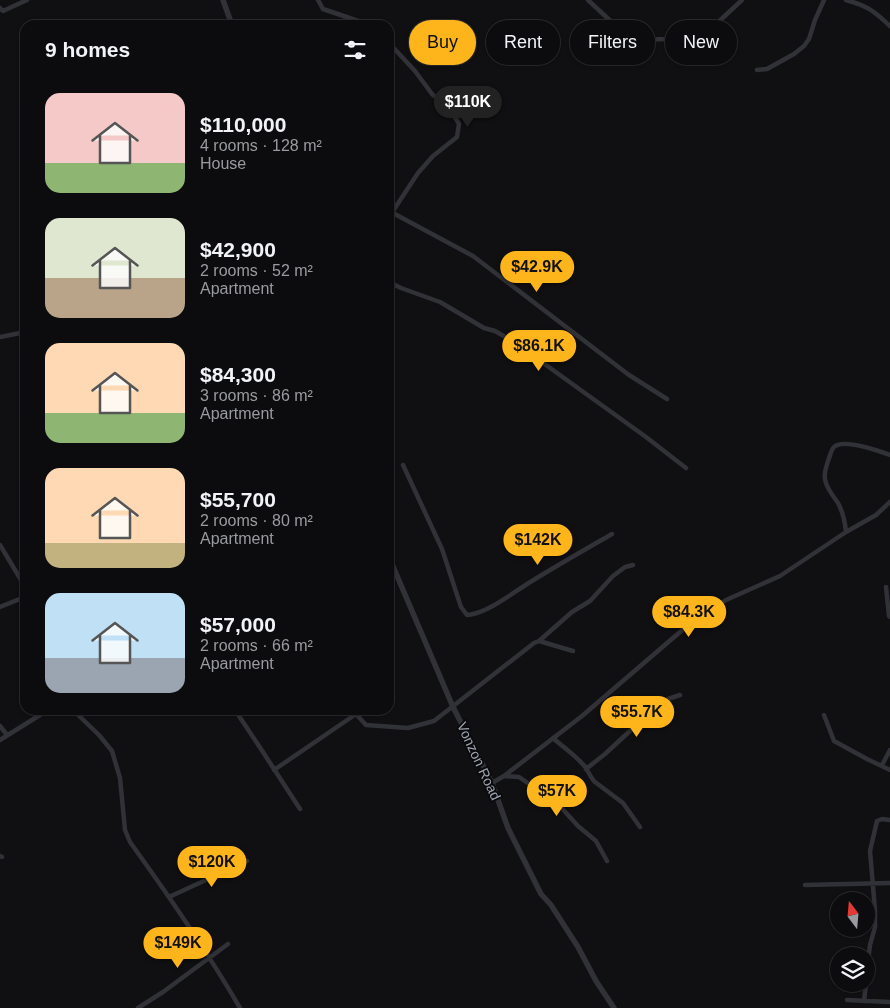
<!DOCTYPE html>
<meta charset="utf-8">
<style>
:root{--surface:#0c0c0e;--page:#1a1a1c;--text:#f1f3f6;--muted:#9a9b9e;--line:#2c2c2e;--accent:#feb41b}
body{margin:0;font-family:Helvetica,sans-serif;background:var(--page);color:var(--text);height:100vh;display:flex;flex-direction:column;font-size:19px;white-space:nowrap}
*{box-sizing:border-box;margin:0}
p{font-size:16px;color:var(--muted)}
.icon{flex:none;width:28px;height:28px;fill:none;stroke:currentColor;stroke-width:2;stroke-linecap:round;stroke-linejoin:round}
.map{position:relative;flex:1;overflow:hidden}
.side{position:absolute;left:20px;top:20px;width:374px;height:695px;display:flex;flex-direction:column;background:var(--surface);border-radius:15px;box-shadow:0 1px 4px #0004,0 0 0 1px var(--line)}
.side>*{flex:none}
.guide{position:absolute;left:409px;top:20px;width:406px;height:45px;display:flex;gap:10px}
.needle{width:32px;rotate:344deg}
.tools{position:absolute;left:830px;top:892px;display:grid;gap:10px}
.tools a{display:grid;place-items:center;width:45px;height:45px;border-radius:50%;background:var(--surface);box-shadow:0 1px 4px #0004,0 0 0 1px var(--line);font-size:25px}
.price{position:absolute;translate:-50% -42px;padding:0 11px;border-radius:18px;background:var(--accent);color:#111;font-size:16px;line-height:32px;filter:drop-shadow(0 1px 2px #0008)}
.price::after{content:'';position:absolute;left:50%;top:30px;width:15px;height:11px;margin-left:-8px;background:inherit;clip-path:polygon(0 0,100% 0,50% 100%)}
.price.active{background:#222;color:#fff}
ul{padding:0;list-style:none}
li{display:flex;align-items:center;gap:15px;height:125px;padding:0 25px}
li span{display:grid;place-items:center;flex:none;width:140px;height:100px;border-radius:15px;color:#555}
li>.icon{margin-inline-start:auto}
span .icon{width:60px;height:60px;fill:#fffc;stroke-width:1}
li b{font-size:21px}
h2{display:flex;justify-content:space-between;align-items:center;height:60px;padding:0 25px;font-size:21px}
.tag{padding:0 18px;border-radius:22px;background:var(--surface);box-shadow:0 1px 4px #0004,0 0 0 1px var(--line);font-size:18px;line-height:45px}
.tag.active{background:var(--accent);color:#111}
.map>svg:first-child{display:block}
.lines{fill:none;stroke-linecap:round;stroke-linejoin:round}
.minor{stroke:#313237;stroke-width:4.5}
.tertiary{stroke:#313237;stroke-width:5.5}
.labels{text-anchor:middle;stroke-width:4;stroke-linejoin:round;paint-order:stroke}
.street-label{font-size:14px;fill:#a0a6b4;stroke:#0b0b0d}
</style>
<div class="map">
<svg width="890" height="1008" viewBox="0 0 890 1008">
<rect width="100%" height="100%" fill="#101012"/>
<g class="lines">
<path class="minor" d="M 318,0 L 323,9 L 370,25
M 588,0 L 617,27 L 622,35 L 642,40 L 665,39 L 697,33 L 715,25 L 742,0
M 846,0 C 868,6 874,11 890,26
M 0,8 L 3,11 L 27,0
M 389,43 L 415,71 L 432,94 L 450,109 L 459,124 L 457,137 L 433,156 L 418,173 L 389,217
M 757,70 L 767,69 L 794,54 L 804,46 L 809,39 L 815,20 L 824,0
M 391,212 L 473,256 L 629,375 L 667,399
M 389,282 L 401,288 L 440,302 L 484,328 L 495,331 L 514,342 L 646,437 L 686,468
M 0,337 L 25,332
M 403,465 L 442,549 L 461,607 L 467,615 C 487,614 515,591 532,581 C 558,565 586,549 612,534
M 846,532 C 845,522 843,512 838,503 C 834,497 828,490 826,483 C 823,475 826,468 828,461 C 830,456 831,450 834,447 C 843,438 879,451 890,455
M 0,545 L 21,580 L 25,594
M 886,587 L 889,616 L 890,617
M 0,607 L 25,597
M 539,641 L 572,612 L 590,601 L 613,576 L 625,567 L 633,565
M 73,710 L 99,735 L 112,751 L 120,778 L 123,809 L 125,830 L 130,842 C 169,896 207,951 240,1008
M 235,710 L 259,746 L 300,809
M 359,710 L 356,714 L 366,725 L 408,728 L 434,721 L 534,643 L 539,641 L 573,651
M 824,715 L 834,741 L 867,759 L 890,770
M 0,726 L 7,735
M 553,738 C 564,748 578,757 586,768 C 589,773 591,778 595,782 L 623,803 L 640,827
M 0,740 L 48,710
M 882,765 L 890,750
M 586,769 L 605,754 L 658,705 L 668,699 L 680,695
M 274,770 L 356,714
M 504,776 L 519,777 L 558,804 L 578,826 L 596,841 L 607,861
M 492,783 L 504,776 L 582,716 L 687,626 L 726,600 L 780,576 L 846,532 L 876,515 L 890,502
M 0,856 L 2,857
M 805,885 L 890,883
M 169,897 L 247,861
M 866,979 L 870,945 L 875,927 L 875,910 L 870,851 L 877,821 L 882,819 L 890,820
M 847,1000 L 890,1002
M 864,1001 L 866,984
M 138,1008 L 163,992 L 228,944"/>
<path class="tertiary" d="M 223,0 L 232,25
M 389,557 L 453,707 L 492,783 L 508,828 L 541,894 L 551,905 L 578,947 L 596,981 L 614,1008"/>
</g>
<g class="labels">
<g class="street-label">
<text transform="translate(479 761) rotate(65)" y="5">Vonzon Road</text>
</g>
</g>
</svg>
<div class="tools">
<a><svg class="needle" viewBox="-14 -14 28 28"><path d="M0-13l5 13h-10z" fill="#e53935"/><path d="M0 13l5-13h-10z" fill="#9a9b9e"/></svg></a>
<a><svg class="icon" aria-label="layers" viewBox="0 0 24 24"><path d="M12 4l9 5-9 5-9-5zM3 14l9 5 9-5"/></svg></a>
</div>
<b class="price active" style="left:468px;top:128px">$110K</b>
<b class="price" style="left:537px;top:293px">$42.9K</b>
<b class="price" style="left:539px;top:372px">$86.1K</b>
<b class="price" style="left:538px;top:566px">$142K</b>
<b class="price" style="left:689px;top:638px">$84.3K</b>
<b class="price" style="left:637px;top:738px">$55.7K</b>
<b class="price" style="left:557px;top:817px">$57K</b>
<b class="price" style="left:212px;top:888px">$120K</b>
<b class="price" style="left:178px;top:969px">$149K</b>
<div class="guide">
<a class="tag active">Buy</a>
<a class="tag">Rent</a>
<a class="tag">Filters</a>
<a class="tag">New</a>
</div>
<section class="side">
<h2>9 homes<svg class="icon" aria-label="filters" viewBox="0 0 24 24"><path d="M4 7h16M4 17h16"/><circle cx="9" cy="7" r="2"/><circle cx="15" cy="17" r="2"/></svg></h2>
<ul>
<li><span style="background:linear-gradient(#f6c9c9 70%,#8fb573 0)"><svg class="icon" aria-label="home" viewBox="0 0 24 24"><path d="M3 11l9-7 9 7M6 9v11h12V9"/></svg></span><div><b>$110,000</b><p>4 rooms · 128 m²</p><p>House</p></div></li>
<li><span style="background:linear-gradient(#dfe7d0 60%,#b9a48a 0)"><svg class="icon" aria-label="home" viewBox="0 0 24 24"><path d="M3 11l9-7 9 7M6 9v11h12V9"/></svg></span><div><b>$42,900</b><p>2 rooms · 52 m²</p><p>Apartment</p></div></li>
<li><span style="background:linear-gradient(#ffd9b3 70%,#8fb573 0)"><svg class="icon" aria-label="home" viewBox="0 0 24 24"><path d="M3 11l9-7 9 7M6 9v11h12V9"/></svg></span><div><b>$84,300</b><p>3 rooms · 86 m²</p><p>Apartment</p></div></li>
<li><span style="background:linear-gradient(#ffd9b3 75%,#c2b280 0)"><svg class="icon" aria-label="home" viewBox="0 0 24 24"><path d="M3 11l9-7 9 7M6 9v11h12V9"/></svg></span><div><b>$55,700</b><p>2 rooms · 80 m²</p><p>Apartment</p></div></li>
<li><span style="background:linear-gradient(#bfe0f5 65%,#9aa5b1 0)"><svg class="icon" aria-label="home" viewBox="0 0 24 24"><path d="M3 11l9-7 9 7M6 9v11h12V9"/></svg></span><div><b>$57,000</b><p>2 rooms · 66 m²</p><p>Apartment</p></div></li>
</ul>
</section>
</div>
